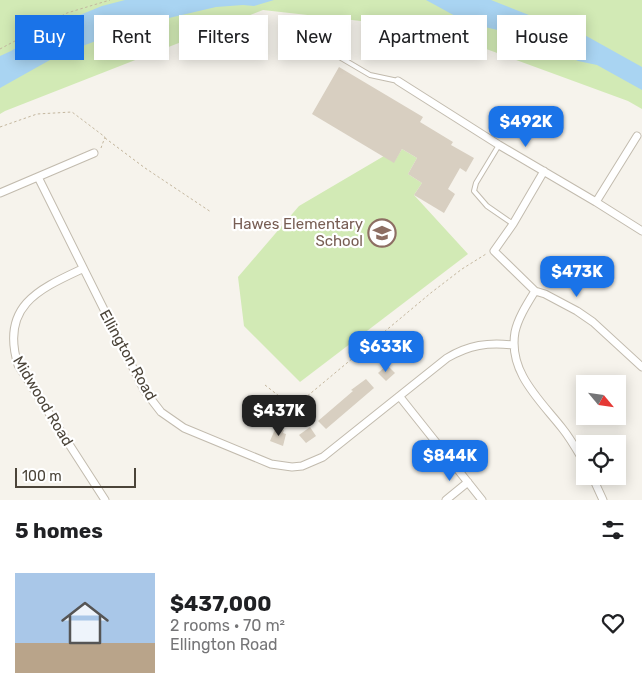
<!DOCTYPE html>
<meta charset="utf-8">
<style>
:root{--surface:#fff;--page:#f6f6f6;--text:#202124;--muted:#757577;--line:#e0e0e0;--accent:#1a73e8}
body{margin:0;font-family:Rubik,sans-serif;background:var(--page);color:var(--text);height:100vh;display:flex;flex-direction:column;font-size:19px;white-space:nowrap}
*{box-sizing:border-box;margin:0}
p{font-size:16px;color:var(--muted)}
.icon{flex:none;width:28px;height:28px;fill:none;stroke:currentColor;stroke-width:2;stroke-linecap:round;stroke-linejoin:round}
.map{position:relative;height:500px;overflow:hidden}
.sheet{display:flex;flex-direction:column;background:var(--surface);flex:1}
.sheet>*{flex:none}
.top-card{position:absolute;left:15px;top:15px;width:612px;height:45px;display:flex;gap:10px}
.needle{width:32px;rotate:119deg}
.controls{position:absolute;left:576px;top:375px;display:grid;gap:10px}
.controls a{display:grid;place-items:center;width:50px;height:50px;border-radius:0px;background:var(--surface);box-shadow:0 2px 12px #0003;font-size:25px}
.scale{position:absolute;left:15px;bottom:12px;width:121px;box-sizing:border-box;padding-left:5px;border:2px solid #4b4439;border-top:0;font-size:14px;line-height:18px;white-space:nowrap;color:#4b4439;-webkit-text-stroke:4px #fff;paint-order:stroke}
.price{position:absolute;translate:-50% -42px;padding:0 11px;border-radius:10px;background:var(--accent);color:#fff;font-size:16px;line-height:32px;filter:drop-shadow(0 1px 2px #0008)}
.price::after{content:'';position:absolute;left:50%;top:30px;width:15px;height:11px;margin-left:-8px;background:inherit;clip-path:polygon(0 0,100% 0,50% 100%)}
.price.on{background:#222;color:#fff}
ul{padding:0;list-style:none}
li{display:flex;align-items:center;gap:15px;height:125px;padding:0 15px}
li+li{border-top:1px solid var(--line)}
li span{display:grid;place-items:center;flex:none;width:140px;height:100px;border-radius:0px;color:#555}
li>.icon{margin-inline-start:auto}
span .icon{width:60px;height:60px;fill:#fffc;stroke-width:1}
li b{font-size:21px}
h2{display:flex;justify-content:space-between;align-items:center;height:60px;padding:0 15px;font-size:21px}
.tag{padding:0 18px;border-radius:0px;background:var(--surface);box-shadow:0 2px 12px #0003;font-size:18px;line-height:45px}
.tag.on{background:var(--accent);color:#fff}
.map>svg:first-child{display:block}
.green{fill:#d2eab5}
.water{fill:#a9d4f2}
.building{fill:#d8cfc1}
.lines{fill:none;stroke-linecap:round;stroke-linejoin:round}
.service-casing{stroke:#c2bbae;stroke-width:6}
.minor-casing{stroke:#c2bbae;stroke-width:9}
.path{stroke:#c4b79f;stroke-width:1;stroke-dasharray:2.5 2.5;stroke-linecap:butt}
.service{stroke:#fff;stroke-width:4}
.minor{stroke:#fff;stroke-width:7}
.labels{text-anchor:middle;stroke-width:4.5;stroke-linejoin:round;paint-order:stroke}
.education-label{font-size:15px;fill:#785e54;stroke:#fff;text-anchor:end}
.street-label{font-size:15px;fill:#4b4439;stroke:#fff}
</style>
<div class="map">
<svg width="642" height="500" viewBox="0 0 642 500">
<rect width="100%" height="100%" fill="#f6f3ec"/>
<path class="green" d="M 0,0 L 642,0 L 642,109 L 628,101 L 432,29 L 263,10 L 5,111 L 0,114 Z
M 402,149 L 417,158 L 408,174 L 422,183 L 414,195 L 468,254 L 300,382 L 244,326 L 238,277 L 299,206 L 384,156 L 394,162 Z"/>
<path class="water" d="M 125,0 L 274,0 L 254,6 L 243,5 L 216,7 L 139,25 L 77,48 L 66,51 L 0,88 L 0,56 L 11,51 L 55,24 L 60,23 L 102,6 Z
M 426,0 L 491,0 L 544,21 L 563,23 L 642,67 L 642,90 L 597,65 L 578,61 L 523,33 L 506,32 L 468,23 Z"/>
<path class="building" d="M 339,67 L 423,117 L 420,122 L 453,142 L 451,145 L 474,158 L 466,172 L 460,168 L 448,189 L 455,194 L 444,213 L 414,195 L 422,183 L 408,174 L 417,158 L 402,149 L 394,163 L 312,114 Z
M 387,365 L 395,373 L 386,381 L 378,373 Z
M 366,379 L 374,388 L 326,429 L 318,421 L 353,391 L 351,390 Z
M 276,427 L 284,430 L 283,433 L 286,434 L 283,446 L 270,441 Z
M 310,427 L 316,436 L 306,443 L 299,435 Z"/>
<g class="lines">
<g class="service-casing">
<path id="service" d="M 336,55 L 370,75 L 398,81
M 499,145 L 476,183 L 474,191 L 487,206 L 513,224"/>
</g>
<g class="minor-casing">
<path id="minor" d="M 398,81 L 499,145 L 596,202 L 642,231
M 544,171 L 513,224 L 494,251 L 535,291 L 545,294 L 577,311 L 593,322 L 642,367
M 38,177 L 144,390 L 161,412 L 184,428 L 271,464 L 292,467 L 302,466 L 323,457 L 447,358 C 469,345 488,342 513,345
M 0,193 L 94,153
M 596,202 L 637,136
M 82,269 C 39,289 0,306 18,365 L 105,500
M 535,291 C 527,304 518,318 515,332 C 508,372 540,400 562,428 C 571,439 578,452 585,464
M 400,397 L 482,500
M 592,476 L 603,500
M 446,500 L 468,482"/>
</g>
<path class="path" d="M 0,49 L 67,13 L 110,0
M 0,127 L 37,114 L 72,112 L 105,137 L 101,148
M 105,138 L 145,168 L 211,212
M 265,385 L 284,400 L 293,403 L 305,398 L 432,292 L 462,269 L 486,254"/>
<use href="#service" class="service"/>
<use href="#minor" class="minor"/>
</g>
<defs>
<g id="school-ring" transform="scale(1.4375)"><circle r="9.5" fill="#fff" stroke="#8d6e63" stroke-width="1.5"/><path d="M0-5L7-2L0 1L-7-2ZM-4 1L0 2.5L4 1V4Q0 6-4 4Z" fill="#8d6e63"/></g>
</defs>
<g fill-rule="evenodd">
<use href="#school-ring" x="382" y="233"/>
</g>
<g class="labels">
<g class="education-label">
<text x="363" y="229">Hawes Elementary<tspan x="363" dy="17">School</tspan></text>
</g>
<g class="street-label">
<text transform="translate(128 355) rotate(61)" y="5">Ellington Road</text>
<text transform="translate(43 401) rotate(59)" y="5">Midwood Road</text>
</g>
</g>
</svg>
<div class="controls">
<a><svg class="needle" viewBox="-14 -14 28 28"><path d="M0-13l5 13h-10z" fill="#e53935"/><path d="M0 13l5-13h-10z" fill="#757577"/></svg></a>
<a><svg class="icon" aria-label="locate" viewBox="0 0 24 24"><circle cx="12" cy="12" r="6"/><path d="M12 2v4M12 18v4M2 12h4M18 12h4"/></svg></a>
</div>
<div class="scale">100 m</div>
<b class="price" style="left:526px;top:148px">$492K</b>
<b class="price" style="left:577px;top:298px">$473K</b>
<b class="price" style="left:386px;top:373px">$633K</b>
<b class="price on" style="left:279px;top:437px">$437K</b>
<b class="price" style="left:450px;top:482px">$844K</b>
<div class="top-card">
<a class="tag on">Buy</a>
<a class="tag">Rent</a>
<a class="tag">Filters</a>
<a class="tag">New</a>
<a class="tag">Apartment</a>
<a class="tag">House</a>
</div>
</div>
<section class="sheet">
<h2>5 homes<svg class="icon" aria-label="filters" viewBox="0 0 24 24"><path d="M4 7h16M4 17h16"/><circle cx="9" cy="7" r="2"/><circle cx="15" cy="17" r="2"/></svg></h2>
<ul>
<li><span style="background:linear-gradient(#a9c7e8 70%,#b9a48a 0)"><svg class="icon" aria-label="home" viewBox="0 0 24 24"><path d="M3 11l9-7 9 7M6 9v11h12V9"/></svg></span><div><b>$437,000</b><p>2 rooms · 70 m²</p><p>Ellington Road</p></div><svg class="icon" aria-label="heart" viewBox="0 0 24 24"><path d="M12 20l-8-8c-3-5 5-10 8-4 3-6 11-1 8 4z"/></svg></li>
</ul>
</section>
